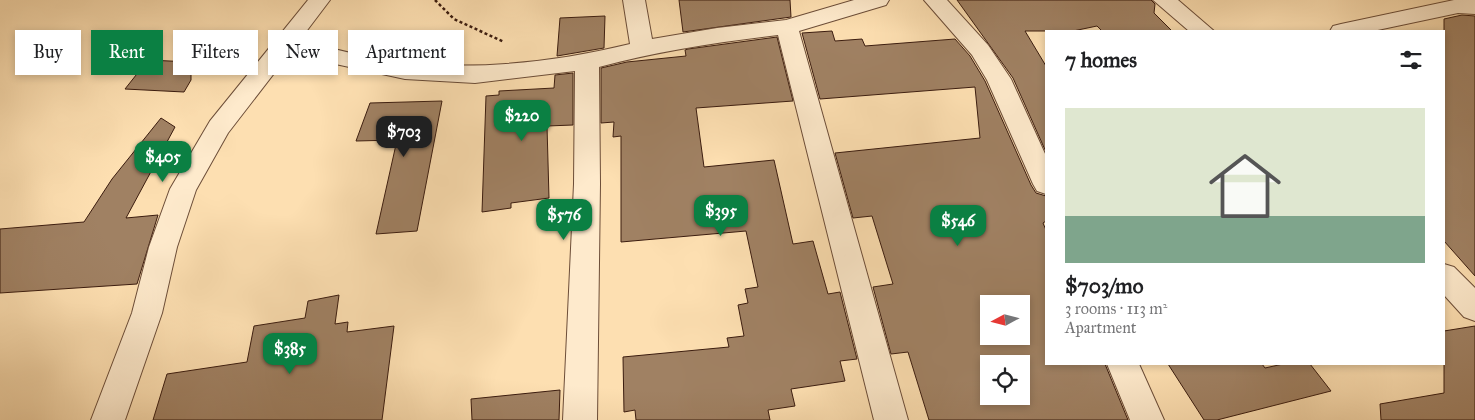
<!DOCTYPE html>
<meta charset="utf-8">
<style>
:root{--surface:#fff;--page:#f2f2f2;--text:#202124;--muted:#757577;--accent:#0b8043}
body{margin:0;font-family:"IM FELL Great Primer",serif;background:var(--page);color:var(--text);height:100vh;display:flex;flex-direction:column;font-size:19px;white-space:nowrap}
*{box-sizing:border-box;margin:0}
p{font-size:16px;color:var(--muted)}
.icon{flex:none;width:28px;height:28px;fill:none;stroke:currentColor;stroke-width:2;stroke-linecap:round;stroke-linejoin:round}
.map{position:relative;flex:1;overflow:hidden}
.side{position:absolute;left:1045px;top:30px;width:400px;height:335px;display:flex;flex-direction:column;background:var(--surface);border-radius:0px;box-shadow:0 2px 8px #0003}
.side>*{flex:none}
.banner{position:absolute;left:15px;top:30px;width:475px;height:45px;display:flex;gap:10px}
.needle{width:32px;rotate:263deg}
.controls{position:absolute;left:980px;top:295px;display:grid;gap:10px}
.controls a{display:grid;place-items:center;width:50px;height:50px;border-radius:0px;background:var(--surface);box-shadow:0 2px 8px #0003;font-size:25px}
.price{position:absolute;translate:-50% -42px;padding:0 11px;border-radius:10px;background:var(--accent);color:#fff;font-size:16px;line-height:32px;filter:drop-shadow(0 1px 2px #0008)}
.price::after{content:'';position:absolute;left:50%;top:30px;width:15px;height:11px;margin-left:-8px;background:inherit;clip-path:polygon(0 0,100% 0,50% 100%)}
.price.selected{background:#222;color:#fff}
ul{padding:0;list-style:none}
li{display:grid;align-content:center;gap:10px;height:265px;padding:0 20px}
li span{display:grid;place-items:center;height:155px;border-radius:0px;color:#555}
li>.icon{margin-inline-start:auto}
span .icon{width:90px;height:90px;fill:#fffc;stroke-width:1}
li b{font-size:21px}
h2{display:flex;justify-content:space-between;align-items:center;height:60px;padding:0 20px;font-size:21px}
.chip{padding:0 18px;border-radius:0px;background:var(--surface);box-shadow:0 2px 8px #0003;font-size:18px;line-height:45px}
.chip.selected{background:var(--accent);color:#fff}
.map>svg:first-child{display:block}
.building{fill:#a08163;stroke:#3b1c0f;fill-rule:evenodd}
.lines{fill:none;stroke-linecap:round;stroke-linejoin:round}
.street-casing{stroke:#6c4d38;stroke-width:2}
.path{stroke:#3b1c0f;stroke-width:2.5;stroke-dasharray:3 2.5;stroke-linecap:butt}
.street{fill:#feeacc;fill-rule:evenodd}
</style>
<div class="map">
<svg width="1475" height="420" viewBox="0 0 1475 420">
<rect width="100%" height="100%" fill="#fddfb1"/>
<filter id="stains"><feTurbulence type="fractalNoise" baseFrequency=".004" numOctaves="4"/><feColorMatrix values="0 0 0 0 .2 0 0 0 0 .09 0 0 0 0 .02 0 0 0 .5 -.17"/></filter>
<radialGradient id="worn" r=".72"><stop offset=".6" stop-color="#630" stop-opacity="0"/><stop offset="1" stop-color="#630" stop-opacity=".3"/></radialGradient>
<path class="building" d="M 679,0 L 790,0 L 791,17 L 683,32 Z
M 957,0 L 1151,0 L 1155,4 L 1154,13 L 1172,31 L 1102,31 L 1097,26 L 1073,31 L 1025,31 L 1046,66 L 1046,152 L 1013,78 Z
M 1462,15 L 1475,16 L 1475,276 L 1444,241 L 1444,19 Z
M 605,16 L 604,48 L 557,56 L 560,18 Z
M 832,31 L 835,41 L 862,39 L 865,46 L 955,39 L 970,56 L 985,81 L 1031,185 L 1036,193 L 1046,196 L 1046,221 L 1043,223 L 1046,230 L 1046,364 L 1105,364 L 1128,420 L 929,420 L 908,352 L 891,354 L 873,287 L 893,284 L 872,216 L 853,218 L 835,153 L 980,138 L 975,87 L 820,99 L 802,33 ZM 989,304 L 1021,304 L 1021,336 L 989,336 ZM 989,364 L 1021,364 L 1021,396 L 989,396 Z
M 777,37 L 793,101 L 696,108 L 704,167 L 774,160 L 793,244 L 813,241 L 828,294 L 840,292 L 857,359 L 840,361 L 845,381 L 791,389 L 795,406 L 768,410 L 770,420 L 636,420 L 635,410 L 624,412 L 623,357 L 729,347 L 727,338 L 744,336 L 738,305 L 748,303 L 745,289 L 758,287 L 746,231 L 621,242 L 621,136 L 613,137 L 614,122 L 601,123 L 601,68 L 627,62 L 686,56 L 685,50 L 688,49 Z
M 148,60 L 191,62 L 191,80 L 184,92 L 125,89 Z
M 573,73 L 573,125 L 547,126 L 549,198 L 511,203 L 511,208 L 482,212 L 486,96 L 499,95 L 499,91 L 554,88 L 555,75 Z
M 442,101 L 417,231 L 376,234 L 397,140 L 356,141 L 370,103 Z
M 161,118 L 175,127 L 126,218 L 158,215 L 137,284 L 0,293 L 0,229 L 84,222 L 112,179 Z
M 339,295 L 335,324 L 348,322 L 347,332 L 394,326 L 382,420 L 153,420 L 167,374 L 247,362 L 254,326 L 305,318 L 308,301 Z
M 1475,326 L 1475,420 L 1381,420 L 1380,404 L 1444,393 L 1444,331 Z
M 1168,364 L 1262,364 L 1265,368 L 1283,364 L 1310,364 L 1331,391 L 1217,420 L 1204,420 Z
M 560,390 L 559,420 L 472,420 L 471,399 Z"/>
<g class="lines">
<g class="street-casing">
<path id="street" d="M 308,0 L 330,0 L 299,41 C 334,48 371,60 407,63 C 482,70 557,62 630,44 L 623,0 L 645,0 L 652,39 L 717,28 L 786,20 L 854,0 L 889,0 L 886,5 L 799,31 L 908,420 L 874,420 L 778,35 C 717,42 658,51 599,67 L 600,184 L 597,420 L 563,420 L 574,184 L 575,71 L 475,83 L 405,79 L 289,54 L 228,133 L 196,190 L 177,247 L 162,313 L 125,420 L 91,420 L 132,313 L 149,247 L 170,189 L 210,121 Z
M 924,0 L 947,0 L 988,45 L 1011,79 L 1046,156 L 1046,194 L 1037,191 L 1033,184 L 987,80 L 972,55 Z
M 1153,0 L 1178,0 L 1214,31 L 1189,31 Z
M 1454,0 L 1475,0 L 1475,14 L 1458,13 L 1373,31 L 1330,31 L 1333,26 L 1341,24 Z
M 1444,264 L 1454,267 L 1475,288 L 1475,321 L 1464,317 L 1444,295 Z
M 1107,364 L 1139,364 L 1164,420 L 1130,420 Z"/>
</g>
<path class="path" d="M 435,0 L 454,19 L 504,42"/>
<use href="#street" class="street"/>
</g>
<rect width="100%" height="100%" filter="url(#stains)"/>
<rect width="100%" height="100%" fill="url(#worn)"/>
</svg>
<div class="controls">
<a><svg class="needle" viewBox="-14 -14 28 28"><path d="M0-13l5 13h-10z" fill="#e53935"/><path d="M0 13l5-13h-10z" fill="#757577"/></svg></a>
<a><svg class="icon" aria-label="locate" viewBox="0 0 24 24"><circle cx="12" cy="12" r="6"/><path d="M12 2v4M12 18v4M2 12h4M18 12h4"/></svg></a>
</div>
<b class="price" style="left:522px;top:142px">$220</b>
<b class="price selected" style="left:404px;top:158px">$703</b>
<b class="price" style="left:163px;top:183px">$405</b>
<b class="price" style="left:721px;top:237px">$395</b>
<b class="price" style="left:564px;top:241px">$576</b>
<b class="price" style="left:958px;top:247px">$546</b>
<b class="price" style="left:290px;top:375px">$385</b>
<div class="banner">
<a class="chip">Buy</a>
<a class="chip selected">Rent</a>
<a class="chip">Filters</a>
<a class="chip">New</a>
<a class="chip">Apartment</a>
</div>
<section class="side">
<h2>7 homes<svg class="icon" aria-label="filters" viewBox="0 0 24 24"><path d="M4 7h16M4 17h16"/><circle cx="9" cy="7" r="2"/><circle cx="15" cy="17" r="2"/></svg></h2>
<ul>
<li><span style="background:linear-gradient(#dfe7d0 70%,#7fa58c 0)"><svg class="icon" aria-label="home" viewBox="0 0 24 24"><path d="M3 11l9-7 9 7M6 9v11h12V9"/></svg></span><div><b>$703/mo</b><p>3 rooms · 113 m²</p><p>Apartment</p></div></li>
</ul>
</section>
</div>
